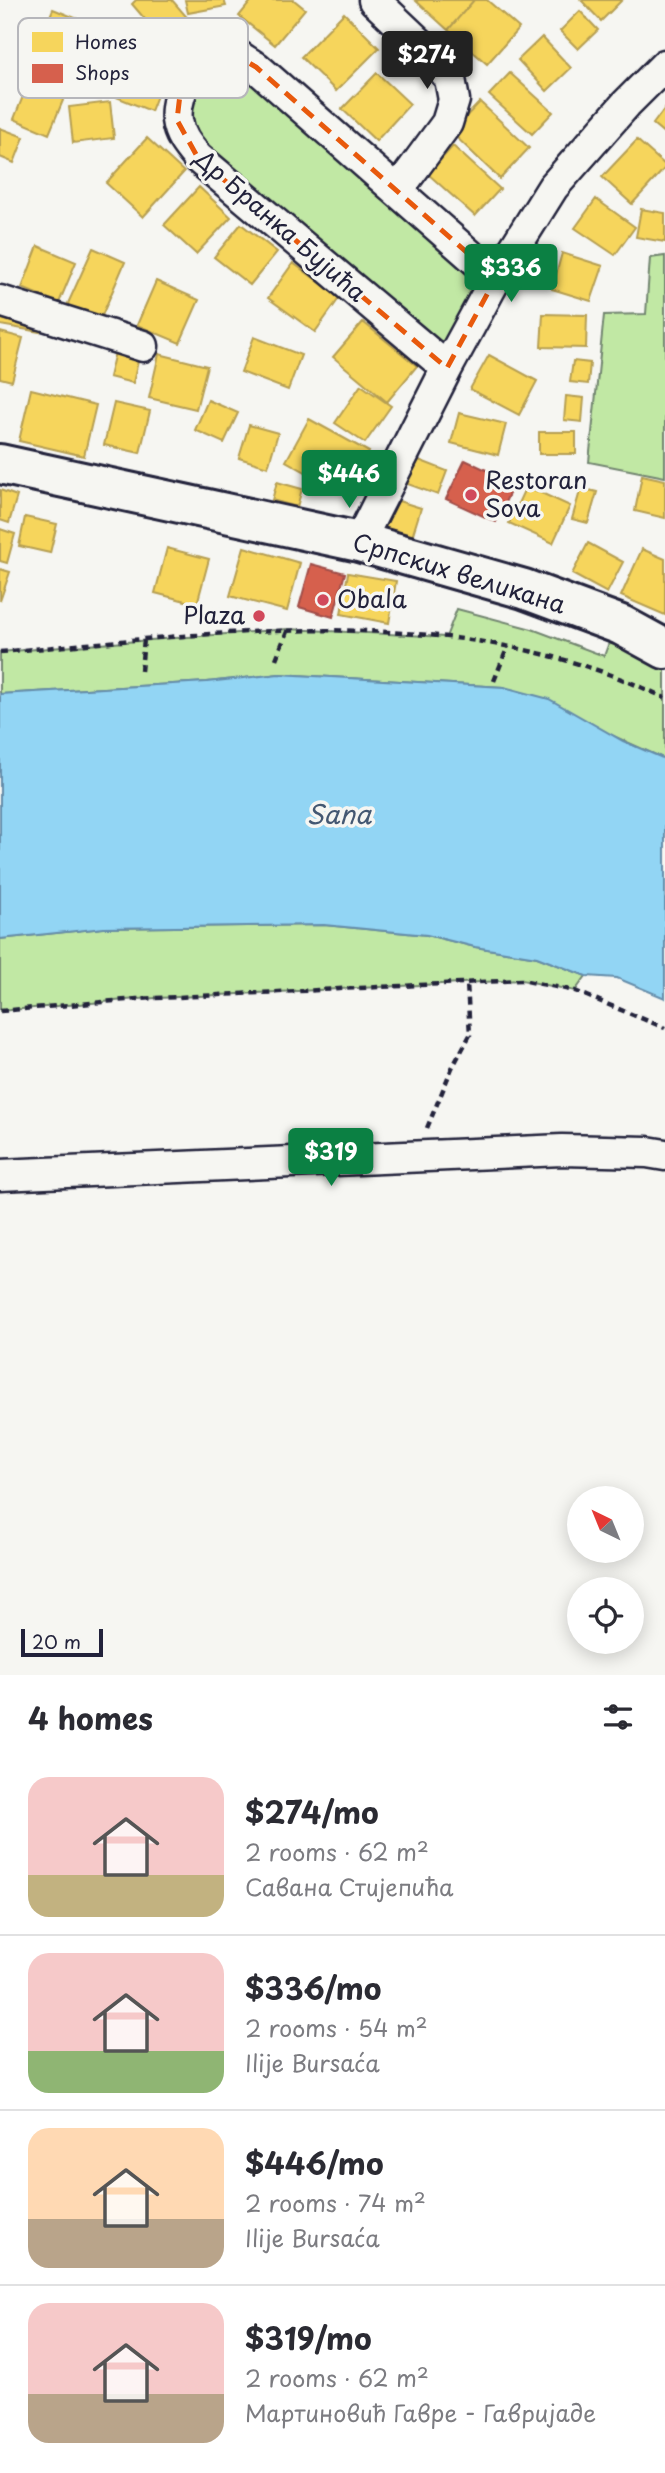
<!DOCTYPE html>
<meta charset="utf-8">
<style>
:root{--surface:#fff;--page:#f7f7f7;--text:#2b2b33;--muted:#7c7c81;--line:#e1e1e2;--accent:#0b8043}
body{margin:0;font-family:"Playpen Sans",sans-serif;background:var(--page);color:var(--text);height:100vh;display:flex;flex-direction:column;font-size:26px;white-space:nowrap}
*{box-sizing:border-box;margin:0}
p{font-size:23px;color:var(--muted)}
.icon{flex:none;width:38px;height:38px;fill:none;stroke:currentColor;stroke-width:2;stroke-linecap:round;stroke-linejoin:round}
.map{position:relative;height:1675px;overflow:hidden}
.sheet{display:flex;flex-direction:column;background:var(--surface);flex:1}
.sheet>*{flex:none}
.needle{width:46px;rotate:317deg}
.tools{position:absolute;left:567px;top:1486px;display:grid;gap:14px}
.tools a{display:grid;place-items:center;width:77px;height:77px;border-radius:50%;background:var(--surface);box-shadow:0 4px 18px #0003;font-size:35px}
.scale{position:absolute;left:21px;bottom:18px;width:82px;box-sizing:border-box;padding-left:7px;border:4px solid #22223b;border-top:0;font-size:19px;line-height:24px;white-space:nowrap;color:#22223b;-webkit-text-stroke:5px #f6f6f2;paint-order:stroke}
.price{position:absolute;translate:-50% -60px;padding:0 16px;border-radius:7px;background:var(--accent);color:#fff;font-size:23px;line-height:46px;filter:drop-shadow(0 2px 4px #0008)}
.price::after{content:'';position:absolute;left:50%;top:42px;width:21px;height:16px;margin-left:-10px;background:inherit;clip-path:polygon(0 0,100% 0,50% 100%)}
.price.selected{background:#222;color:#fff}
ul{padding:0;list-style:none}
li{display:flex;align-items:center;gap:21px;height:175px;padding:0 28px}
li+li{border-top:2px solid var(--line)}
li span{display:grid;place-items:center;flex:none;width:196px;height:140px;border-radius:21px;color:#555}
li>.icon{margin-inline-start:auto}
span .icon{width:84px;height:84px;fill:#fffc;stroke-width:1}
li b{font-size:30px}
h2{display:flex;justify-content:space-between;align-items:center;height:84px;padding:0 28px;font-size:30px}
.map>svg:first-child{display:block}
.green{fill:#c1e8a4;stroke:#728570;stroke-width:2}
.water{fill:#92d5f4;stroke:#658daa;stroke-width:2}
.homes{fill:#f6d55c;stroke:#b69f52;stroke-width:2}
.shops{fill:#d6604d;stroke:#a04d48;stroke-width:2}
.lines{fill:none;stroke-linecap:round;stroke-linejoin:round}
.street-casing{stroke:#22223b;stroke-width:35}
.secondary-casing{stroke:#22223b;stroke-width:44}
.path{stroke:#22223b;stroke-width:4.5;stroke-dasharray:7 5;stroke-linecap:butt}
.street{stroke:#f6f6f2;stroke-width:30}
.secondary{stroke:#f6f6f2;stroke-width:38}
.marked{fill:none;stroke:#e8590c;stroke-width:5;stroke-dasharray:14 9;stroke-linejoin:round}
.poi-dot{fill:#d1495b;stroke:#f6f6f2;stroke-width:2.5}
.labels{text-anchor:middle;stroke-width:7;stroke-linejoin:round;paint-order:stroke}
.street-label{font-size:24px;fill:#22223b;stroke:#f6f6f2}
.poi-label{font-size:24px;fill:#22223b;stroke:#f6f6f2;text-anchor:start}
.water-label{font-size:26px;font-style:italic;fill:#445872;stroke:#f6f6f2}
.key{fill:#f6f6f2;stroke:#b6b6bb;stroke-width:2}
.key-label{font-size:19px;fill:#22223b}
</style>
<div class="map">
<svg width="665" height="1675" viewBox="0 0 665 1675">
<rect width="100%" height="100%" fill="#f6f6f2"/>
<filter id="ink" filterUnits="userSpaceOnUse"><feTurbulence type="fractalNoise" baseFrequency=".0143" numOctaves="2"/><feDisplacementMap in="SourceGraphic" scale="14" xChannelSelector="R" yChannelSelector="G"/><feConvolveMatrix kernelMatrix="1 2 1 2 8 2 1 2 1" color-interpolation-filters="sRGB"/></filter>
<g filter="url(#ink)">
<path class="green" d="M 228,60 L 485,284 L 444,351 L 195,142 L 184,105 L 194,81 Z
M 665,256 L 665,477 L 589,462 L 604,315 L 646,314 L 650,258 Z
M 457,609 L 532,629 L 604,656 L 610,640 L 665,667 L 665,759 L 504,687 L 279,674 L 207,682 L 0,694 L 0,652 L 288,629 L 446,637 Z
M 324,925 L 427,935 L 475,947 L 537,957 L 586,976 L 575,991 L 522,980 L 137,999 L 0,1011 L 0,939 L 103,928 Z"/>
<path class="water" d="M 279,674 L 504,687 L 549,699 L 623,741 L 665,759 L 665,998 L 617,978 L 586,976 L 537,957 L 475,947 L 427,935 L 324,925 L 104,928 L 0,939 L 0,694 L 207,682 Z"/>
<path class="homes" d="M 136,0 L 172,0 L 192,23 L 166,44 L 132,4 Z
M 185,0 L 224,0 L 226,6 L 188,13 Z
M 252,0 L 294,0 L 305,9 L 275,45 L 239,16 Z
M 415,0 L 474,0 L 448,30 Z
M 474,0 L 487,0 L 519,28 L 487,64 L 448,30 Z
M 581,0 L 622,0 L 601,21 Z
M 53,9 L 105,30 L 81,90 L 28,69 Z
M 580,11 L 598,30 L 578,49 L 560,31 Z
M 344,13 L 379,48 L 336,91 L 301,57 Z
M 105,30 L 172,57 L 151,111 L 84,84 Z
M 542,37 L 571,68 L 547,91 L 518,60 Z
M 33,71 L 69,86 L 49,134 L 14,119 Z
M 377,73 L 410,104 L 376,141 L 342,109 Z
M 510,73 L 553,112 L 532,134 L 489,95 Z
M 110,102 L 114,138 L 73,143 L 69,107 Z
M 480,102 L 529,148 L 500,179 L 451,132 Z
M 665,108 L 665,134 L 653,124 Z
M 0,128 L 24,137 L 14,163 L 0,157 Z
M 147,138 L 184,172 L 143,217 L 106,183 Z
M 637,140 L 665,165 L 665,168 L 632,204 L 602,177 Z
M 453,146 L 500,189 L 475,216 L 428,174 Z
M 199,187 L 231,217 L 196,254 L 164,225 Z
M 596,199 L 635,227 L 615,255 L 575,228 Z
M 641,209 L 665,213 L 665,242 L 636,237 Z
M 241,224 L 277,252 L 250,285 L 214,257 Z
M 38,246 L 76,262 L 59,303 L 22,288 Z
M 93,248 L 125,262 L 98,325 L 65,310 Z
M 562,253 L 603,266 L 591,301 L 552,289 Z
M 293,263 L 340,297 L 315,332 L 268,298 Z
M 156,281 L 199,300 L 180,343 L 137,325 Z
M 0,311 L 43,319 L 40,332 L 0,325 Z
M 543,314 L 587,315 L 586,348 L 541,347 Z
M 363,322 L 417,366 L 387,402 L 333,357 Z
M 0,332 L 23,338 L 12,381 L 0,378 Z
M 254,337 L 301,355 L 288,390 L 241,372 Z
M 115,352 L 139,357 L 133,383 L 109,377 Z
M 159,354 L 207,366 L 196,409 L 149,398 Z
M 489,355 L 537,381 L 519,415 L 470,389 Z
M 573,361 L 590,363 L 588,384 L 570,382 Z
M 361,385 L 391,406 L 365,443 L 335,423 Z
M 31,389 L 96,405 L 84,456 L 19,441 Z
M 566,396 L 584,398 L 582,422 L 564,420 Z
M 208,400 L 238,413 L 224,443 L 195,430 Z
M 114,403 L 150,411 L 140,453 L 104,445 Z
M 459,413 L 506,424 L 498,455 L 451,443 Z
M 309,419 L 369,452 L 345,494 L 286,461 Z
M 249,425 L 278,433 L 268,467 L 239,458 Z
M 539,432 L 576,432 L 576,454 L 539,454 Z
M 411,457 L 447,471 L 438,495 L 402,482 Z
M 642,475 L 665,480 L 665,518 L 635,511 Z
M 277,482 L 302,489 L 297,507 L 272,500 Z
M 526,486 L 570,506 L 553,543 L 509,523 Z
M 581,488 L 597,492 L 588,523 L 572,519 Z
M 0,490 L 17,496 L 9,523 L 0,520 Z
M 389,498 L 421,508 L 412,537 L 380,527 Z
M 25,517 L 57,524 L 50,553 L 19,546 Z
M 0,529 L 15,534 L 7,563 L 0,561 Z
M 588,543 L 623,562 L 607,593 L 572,574 Z
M 244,547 L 300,563 L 287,611 L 230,596 Z
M 167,548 L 209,559 L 197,604 L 155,593 Z
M 642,549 L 665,559 L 665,615 L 621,596 Z
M 0,569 L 10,572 L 0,601 Z
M 348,573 L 396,581 L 389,623 L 341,614 Z"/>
<path class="shops" d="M 465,460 L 514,483 L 496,522 L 446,499 Z
M 311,564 L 345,573 L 333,617 L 299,607 Z"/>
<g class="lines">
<g class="street-casing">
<path id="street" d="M 374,0 L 432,55 L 450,79 L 454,100 L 447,123 L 397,191
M 0,301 L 143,346
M 447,368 L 198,158 C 188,146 179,136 177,120 C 173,93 200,42 232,53 C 240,56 248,63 256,67 L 496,278
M 359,542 L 447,368 L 496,278 L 553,187 L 626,104 L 665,65
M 0,1175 L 562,1150 L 647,1152 L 665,1155"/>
</g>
<g class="secondary-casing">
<path id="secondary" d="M 0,464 L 359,542 L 524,589 L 621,625 L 665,649"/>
</g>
<path class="path" d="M 0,652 C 219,633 460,598 665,698
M 276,659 L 288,629
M 141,671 L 144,639
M 494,681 L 508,646
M 0,1011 L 137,999 L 522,980 L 575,991 L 665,1028
M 427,1128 L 452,1068 L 470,1035 L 467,983"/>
<use href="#street" class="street"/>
<use href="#secondary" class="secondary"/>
</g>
</g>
<path class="marked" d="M 230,52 L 256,67 L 496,278 L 447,368 L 198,158 L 177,120 L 181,86 L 212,54 Z"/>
<g class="poi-dot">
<circle cx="471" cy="495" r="7"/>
<circle cx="323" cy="600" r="7"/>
<circle cx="259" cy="616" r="7"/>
</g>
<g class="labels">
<g class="street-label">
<text transform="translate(280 226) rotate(41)" y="8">Др Бранка Бујића</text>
<text transform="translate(459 574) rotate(17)" y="8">Српских великана</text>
</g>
<g class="poi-label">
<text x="485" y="489">Restoran<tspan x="485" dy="28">Sova</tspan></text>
<text x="337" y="608">Obala</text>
<text x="245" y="624" text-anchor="end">Plaza</text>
</g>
<g class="water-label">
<text x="339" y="824">Sana</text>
</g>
</g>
<rect x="18" y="18" width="230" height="80" rx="10" class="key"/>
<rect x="32" y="32" width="31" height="20" fill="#f6d55c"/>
<rect x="32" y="64" width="31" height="19" fill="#d6604d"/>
<g class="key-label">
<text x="75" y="49">Homes</text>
<text x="75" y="80">Shops</text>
</g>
</svg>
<div class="tools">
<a><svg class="needle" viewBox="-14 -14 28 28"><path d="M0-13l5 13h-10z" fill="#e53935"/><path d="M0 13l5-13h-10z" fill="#7c7c81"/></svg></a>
<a><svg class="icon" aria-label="locate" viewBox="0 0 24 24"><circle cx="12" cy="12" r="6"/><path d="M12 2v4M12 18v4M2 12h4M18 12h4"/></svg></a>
</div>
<div class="scale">20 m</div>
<b class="price selected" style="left:427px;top:91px">$274</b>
<b class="price" style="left:511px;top:304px">$336</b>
<b class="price" style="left:349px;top:510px">$446</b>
<b class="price" style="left:331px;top:1188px">$319</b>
</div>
<section class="sheet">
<h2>4 homes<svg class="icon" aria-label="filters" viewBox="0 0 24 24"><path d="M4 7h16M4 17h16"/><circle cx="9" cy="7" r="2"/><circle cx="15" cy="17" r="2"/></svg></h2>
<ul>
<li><span style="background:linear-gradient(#f6c9c9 70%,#c2b280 0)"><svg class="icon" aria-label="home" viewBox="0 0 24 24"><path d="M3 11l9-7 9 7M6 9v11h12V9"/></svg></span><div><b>$274/mo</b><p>2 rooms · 62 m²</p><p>Савана Стијепића</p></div></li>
<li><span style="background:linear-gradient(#f6c9c9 70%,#8fb573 0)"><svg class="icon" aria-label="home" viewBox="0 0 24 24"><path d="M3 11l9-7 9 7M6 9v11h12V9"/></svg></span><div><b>$336/mo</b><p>2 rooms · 54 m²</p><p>Ilije Bursaća</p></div></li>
<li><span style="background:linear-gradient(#ffd9b3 65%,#b9a48a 0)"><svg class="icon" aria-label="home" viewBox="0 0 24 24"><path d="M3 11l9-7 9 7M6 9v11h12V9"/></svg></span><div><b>$446/mo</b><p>2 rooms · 74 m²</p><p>Ilije Bursaća</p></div></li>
<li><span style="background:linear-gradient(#f6c9c9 65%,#b9a48a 0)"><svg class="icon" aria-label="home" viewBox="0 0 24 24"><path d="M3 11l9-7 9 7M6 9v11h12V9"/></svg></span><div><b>$319/mo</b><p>2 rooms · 62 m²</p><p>Мартиновић Гавре - Гавријаде</p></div></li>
</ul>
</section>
